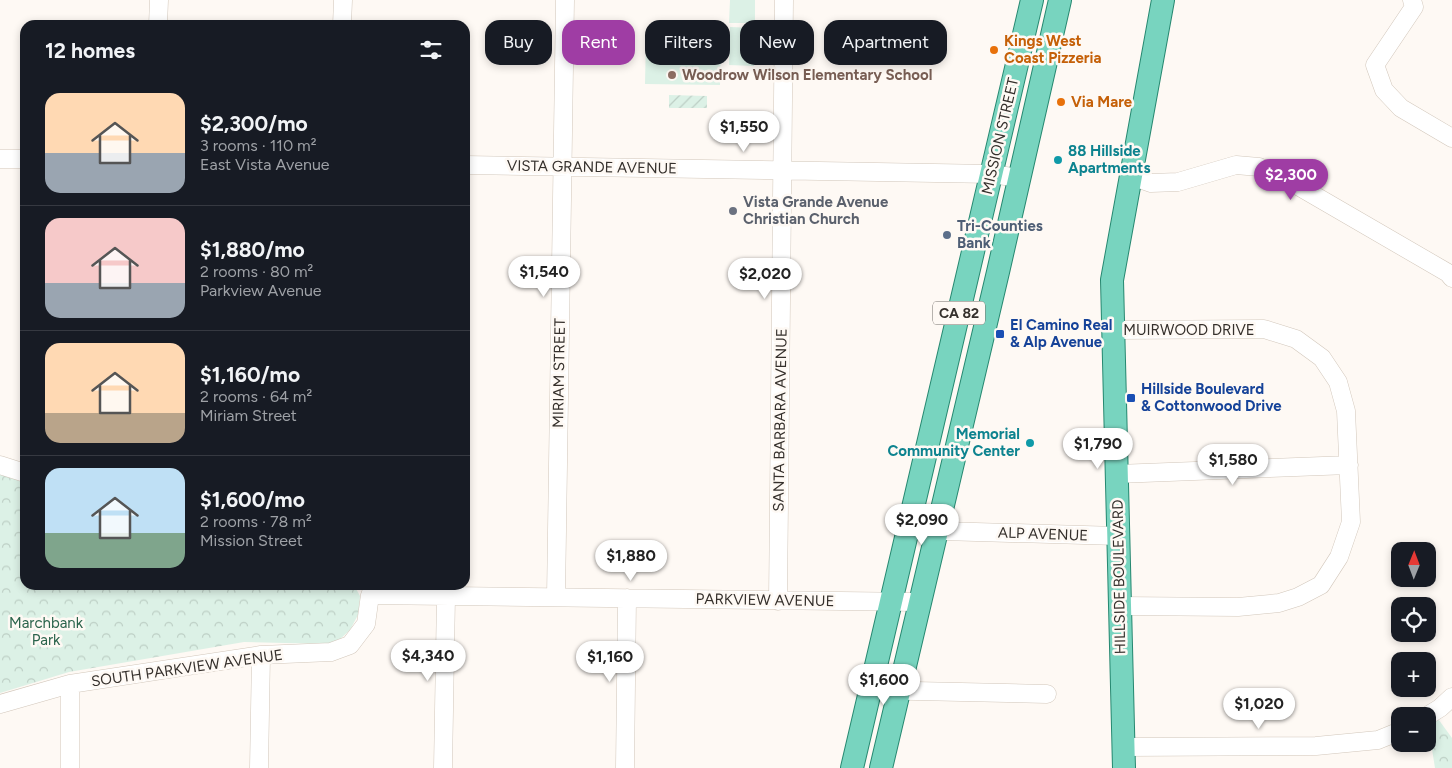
<!DOCTYPE html>
<meta charset="utf-8">
<style>
:root{--surface:#171b24;--page:#20242c;--text:#f1f3f6;--muted:#9ea1a6;--line:#363941;--accent:#9f3da4}
body{margin:0;font-family:Figtree,sans-serif;background:var(--page);color:var(--text);height:100vh;display:flex;flex-direction:column;font-size:19px;white-space:nowrap}
*{box-sizing:border-box;margin:0}
p{font-size:16px;color:var(--muted)}
.icon{flex:none;width:28px;height:28px;fill:none;stroke:currentColor;stroke-width:2;stroke-linecap:round;stroke-linejoin:round}
.map{position:relative;flex:1;overflow:hidden}
.side{position:absolute;left:20px;top:20px;width:450px;height:570px;display:flex;flex-direction:column;background:var(--surface);border-radius:15px;box-shadow:0 2px 8px #0003}
.side>*{flex:none}
.guide{position:absolute;left:485px;top:20px;width:475px;height:45px;display:flex;gap:10px}
.needle{width:32px;rotate:1deg}
.buttons{position:absolute;left:1391px;top:542px;display:grid;gap:10px}
.buttons a{display:grid;place-items:center;width:45px;height:45px;border-radius:10px;background:var(--surface);box-shadow:0 2px 8px #0003;font-size:25px}
.price{position:absolute;translate:-50% -42px;padding:0 11px;border-radius:18px;background:#fff;color:#222;font-size:16px;line-height:32px;filter:drop-shadow(0 1px 2px #0008)}
.price::after{content:'';position:absolute;left:50%;top:30px;width:15px;height:11px;margin-left:-8px;background:inherit;clip-path:polygon(0 0,100% 0,50% 100%)}
.price.current{background:var(--accent);color:#fff}
ul{padding:0;list-style:none}
li{display:flex;align-items:center;gap:15px;height:125px;padding:0 25px}
li+li{border-top:1px solid var(--line)}
li span{display:grid;place-items:center;flex:none;width:140px;height:100px;border-radius:15px;color:#555}
li>.icon{margin-inline-start:auto}
span .icon{width:60px;height:60px;fill:#fffc;stroke-width:1}
li b{font-size:21px}
h2{display:flex;justify-content:space-between;align-items:center;height:60px;padding:0 25px;font-size:21px}
.pill{padding:0 18px;border-radius:15px;background:var(--surface);box-shadow:0 2px 8px #0003;font-size:18px;line-height:45px}
.pill.current{background:var(--accent);color:#fff}
.map>svg:first-child{display:block}
.grass{fill:#dcf1e6}
.park{fill:url(#park-crowns)}
.garden{fill:url(#garden-furrows)}
.lines{fill:none;stroke-linecap:round;stroke-linejoin:round}
.minor-casing{stroke:#d2c7bb;stroke-width:19}
.major-casing{stroke:#268870;stroke-width:24}
.minor{stroke:#fff;stroke-width:18}
.major{stroke:#78d4bf;stroke-width:22}
.food-dot{fill:#e8710a;stroke:#fef9f4;stroke-width:2}
.education-dot{fill:#8d6e63;stroke:#fef9f4;stroke-width:2}
.culture-dot{fill:#0f9aa8;stroke:#fef9f4;stroke-width:2}
.worship-dot{fill:#6b7280;stroke:#fef9f4;stroke-width:2}
.service-dot{fill:#5c6f8a;stroke:#fef9f4;stroke-width:2}
.transit-dot{fill:#1a4fb4;stroke:#fef9f4;stroke-width:2}
.labels{text-anchor:middle;stroke-width:5;stroke-linejoin:round;paint-order:stroke}
.shield{fill:#fef9f4;stroke:#716c68;stroke-width:1}
.shield-label{font-size:14px;font-weight:bold;fill:#35302c}
.food-label{font-size:15px;font-weight:bold;fill:#c56008;stroke:#fef9f4;text-anchor:start}
.education-label{font-size:15px;font-weight:bold;fill:#785e54;stroke:#fef9f4;text-anchor:start}
.street-label{font-size:15px;fill:#35302c;stroke:#fef9f4}
.culture-label{font-size:15px;font-weight:bold;fill:#0d838f;stroke:#fef9f4;text-anchor:start}
.worship-label{font-size:15px;font-weight:bold;fill:#5b616d;stroke:#fef9f4;text-anchor:start}
.service-label{font-size:15px;font-weight:bold;fill:#4e5e75;stroke:#fef9f4;text-anchor:start}
.transit-label{font-size:15px;font-weight:bold;fill:#164399;stroke:#fef9f4;text-anchor:start}
.park-label{font-size:15px;fill:#2b644c;stroke:#fef9f4}
</style>
<div class="map">
<svg width="1452" height="768" viewBox="0 0 1452 768">
<defs>
<pattern id="park-crowns" width="20" height="18" patternUnits="userSpaceOnUse" patternTransform="scale(1.25)"><rect width="20" height="18" fill="#dcf1e6"/><path d="M2 6a3 3 0 1 1 6 0M12 15a3 3 0 1 1 6 0" fill="none" stroke="#bdcfc5"/></pattern>
<pattern id="garden-furrows" width="10" height="10" patternUnits="userSpaceOnUse" patternTransform="scale(1.25)"><rect width="10" height="10" fill="#dcf1e6"/><path d="M-1 1l2-2M0 10L10 0M9 11l2-2" fill="none" stroke="#bdcfc5"/></pattern>
</defs>
<rect width="100%" height="100%" fill="#fef9f4"/>
<path class="grass" d="M 730,0 L 755,0 L 755,23 L 729,23 Z
M 730,27 L 755,28 L 754,66 L 729,65 Z
M 646,35 L 721,36 L 720,85 L 645,84 Z"/>
<path class="park" d="M 0,472 L 25,481 L 25,585 L 354,585 L 360,596 L 359,613 L 350,630 L 339,640 L 328,644 L 244,642 L 69,672 L 0,693 Z
M 1436,716 L 1452,738 L 1452,768 L 1435,768 L 1428,724 Z"/>
<path class="garden" d="M 669,95 L 707,96 L 707,108 L 669,108 Z"/>
<g class="lines">
<g class="minor-casing">
<path id="minor" d="M 1412,0 L 1414,7 L 1375,65 L 1384,90 L 1401,108 L 1452,138
M 158,25 L 159,0
M 342,25 L 343,0
M 0,159 L 25,159
M 465,165 L 992,174 L 1019,178
M 1131,176 L 1151,183 L 1178,182 L 1236,165 L 1259,167 L 1286,179 L 1448,273 L 1452,278
M 1113,330 L 1264,329 L 1296,339 L 1322,358 L 1338,382 L 1346,411 L 1351,522 L 1339,557 L 1321,585 L 1298,597 L 1279,603 L 1238,607 L 1120,606
M 0,465 L 25,473
M 1117,474 L 1349,465
M 908,530 L 1118,536
M 370,595 L 920,602
M 556,597 L 565,0
M 778,601 L 784,0
M 70,684 L 70,768
M 870,690 L 1047,694
M 0,704 L 70,684 L 261,655 L 331,652 L 350,645 L 366,624 L 370,595
M 1427,716 L 1440,708 L 1452,697
M 1123,747 L 1316,746 L 1378,740 L 1400,731
M 259,768 L 261,655
M 443,768 L 446,596
M 625,768 L 627,598"/>
</g>
<g class="major-casing">
<path id="major" d="M 852,768 L 1032,0
M 881,768 L 998,272 L 1060,0
M 1124,768 L 1112,280 L 1163,0"/>
</g>
<use href="#minor" class="minor"/>
<use href="#major" class="major"/>
</g>
<g class="food-dot">
<circle cx="994" cy="50" r="5"/>
<circle cx="1061" cy="102" r="5"/>
</g>
<circle class="education-dot" cx="672" cy="75" r="5"/>
<g class="culture-dot">
<circle cx="1058" cy="160" r="5"/>
<circle cx="1030" cy="443" r="5"/>
</g>
<circle class="worship-dot" cx="733" cy="211" r="5"/>
<circle class="service-dot" cx="947" cy="235" r="5"/>
<g class="transit-dot">
<rect x="995" y="329" width="10" height="10" rx="2.5"/>
<rect x="1126" y="393" width="10" height="10" rx="2.5"/>
</g>
<g class="labels">
<rect class="shield" x="933" y="301.5" width="52" height="23" rx="4"/>
<g class="shield-label">
<text x="959" y="318">CA 82</text>
</g>
<g class="food-label">
<text x="1004" y="46">Kings West<tspan x="1004" dy="17">Coast Pizzeria</tspan></text>
<text x="1071" y="107">Via Mare</text>
</g>
<g class="education-label">
<text x="682" y="80">Woodrow Wilson Elementary School</text>
</g>
<g class="street-label">
<text transform="translate(1000 136) rotate(-77)" y="5">MISSION STREET</text>
<text transform="translate(592 167) rotate(1)" y="5">VISTA GRANDE AVENUE</text>
<text x="1189" y="335">MUIRWOOD DRIVE</text>
<text transform="translate(559 373) rotate(-89)" y="5">MIRIAM STREET</text>
<text transform="translate(780 420) rotate(-89)" y="5">SANTA BARBARA AVENUE</text>
<text transform="translate(1043 534) rotate(2)" y="5">ALP AVENUE</text>
<text transform="translate(1119 577) rotate(-91)" y="5">HILLSIDE BOULEVARD</text>
<text transform="translate(765 600) rotate(1)" y="5">PARKVIEW AVENUE</text>
<text transform="translate(187 668) rotate(-8)" y="5">SOUTH PARKVIEW AVENUE</text>
</g>
<g class="culture-label">
<text x="1068" y="156">88 Hillside<tspan x="1068" dy="17">Apartments</tspan></text>
<text x="1020" y="439" text-anchor="end">Memorial<tspan x="1020" dy="17">Community Center</tspan></text>
</g>
<g class="worship-label">
<text x="743" y="207">Vista Grande Avenue<tspan x="743" dy="17">Christian Church</tspan></text>
</g>
<g class="service-label">
<text x="957" y="231">Tri-Counties<tspan x="957" dy="17">Bank</tspan></text>
</g>
<g class="transit-label">
<text x="1010" y="330">El Camino Real<tspan x="1010" dy="17">&amp; Alp Avenue</tspan></text>
<text x="1141" y="394">Hillside Boulevard<tspan x="1141" dy="17">&amp; Cottonwood Drive</tspan></text>
</g>
<g class="park-label">
<text x="46" y="628">Marchbank<tspan x="46" dy="17">Park</tspan></text>
</g>
</g>
</svg>
<div class="buttons">
<a><svg class="needle" viewBox="-14 -14 28 28"><path d="M0-13l5 13h-10z" fill="#e53935"/><path d="M0 13l5-13h-10z" fill="#9ea1a6"/></svg></a>
<a><svg class="icon" aria-label="locate" viewBox="0 0 24 24"><circle cx="12" cy="12" r="6"/><path d="M12 2v4M12 18v4M2 12h4M18 12h4"/></svg></a>
<a>+</a>
<a>−</a>
</div>
<b class="price" style="left:744px;top:153px">$1,550</b>
<b class="price current" style="left:1291px;top:201px">$2,300</b>
<b class="price" style="left:544px;top:298px">$1,540</b>
<b class="price" style="left:765px;top:300px">$2,020</b>
<b class="price" style="left:1098px;top:470px">$1,790</b>
<b class="price" style="left:1233px;top:486px">$1,580</b>
<b class="price" style="left:922px;top:546px">$2,090</b>
<b class="price" style="left:631px;top:582px">$1,880</b>
<b class="price" style="left:428px;top:682px">$4,340</b>
<b class="price" style="left:610px;top:683px">$1,160</b>
<b class="price" style="left:884px;top:706px">$1,600</b>
<b class="price" style="left:1259px;top:730px">$1,020</b>
<div class="guide">
<a class="pill">Buy</a>
<a class="pill current">Rent</a>
<a class="pill">Filters</a>
<a class="pill">New</a>
<a class="pill">Apartment</a>
</div>
<section class="side">
<h2>12 homes<svg class="icon" aria-label="filters" viewBox="0 0 24 24"><path d="M4 7h16M4 17h16"/><circle cx="9" cy="7" r="2"/><circle cx="15" cy="17" r="2"/></svg></h2>
<ul>
<li><span style="background:linear-gradient(#ffd9b3 60%,#9aa5b1 0)"><svg class="icon" aria-label="home" viewBox="0 0 24 24"><path d="M3 11l9-7 9 7M6 9v11h12V9"/></svg></span><div><b>$2,300/mo</b><p>3 rooms · 110 m²</p><p>East Vista Avenue</p></div></li>
<li><span style="background:linear-gradient(#f6c9c9 65%,#9aa5b1 0)"><svg class="icon" aria-label="home" viewBox="0 0 24 24"><path d="M3 11l9-7 9 7M6 9v11h12V9"/></svg></span><div><b>$1,880/mo</b><p>2 rooms · 80 m²</p><p>Parkview Avenue</p></div></li>
<li><span style="background:linear-gradient(#ffd9b3 70%,#b9a48a 0)"><svg class="icon" aria-label="home" viewBox="0 0 24 24"><path d="M3 11l9-7 9 7M6 9v11h12V9"/></svg></span><div><b>$1,160/mo</b><p>2 rooms · 64 m²</p><p>Miriam Street</p></div></li>
<li><span style="background:linear-gradient(#bfe0f5 65%,#7fa58c 0)"><svg class="icon" aria-label="home" viewBox="0 0 24 24"><path d="M3 11l9-7 9 7M6 9v11h12V9"/></svg></span><div><b>$1,600/mo</b><p>2 rooms · 78 m²</p><p>Mission Street</p></div></li>
</ul>
</section>
</div>
